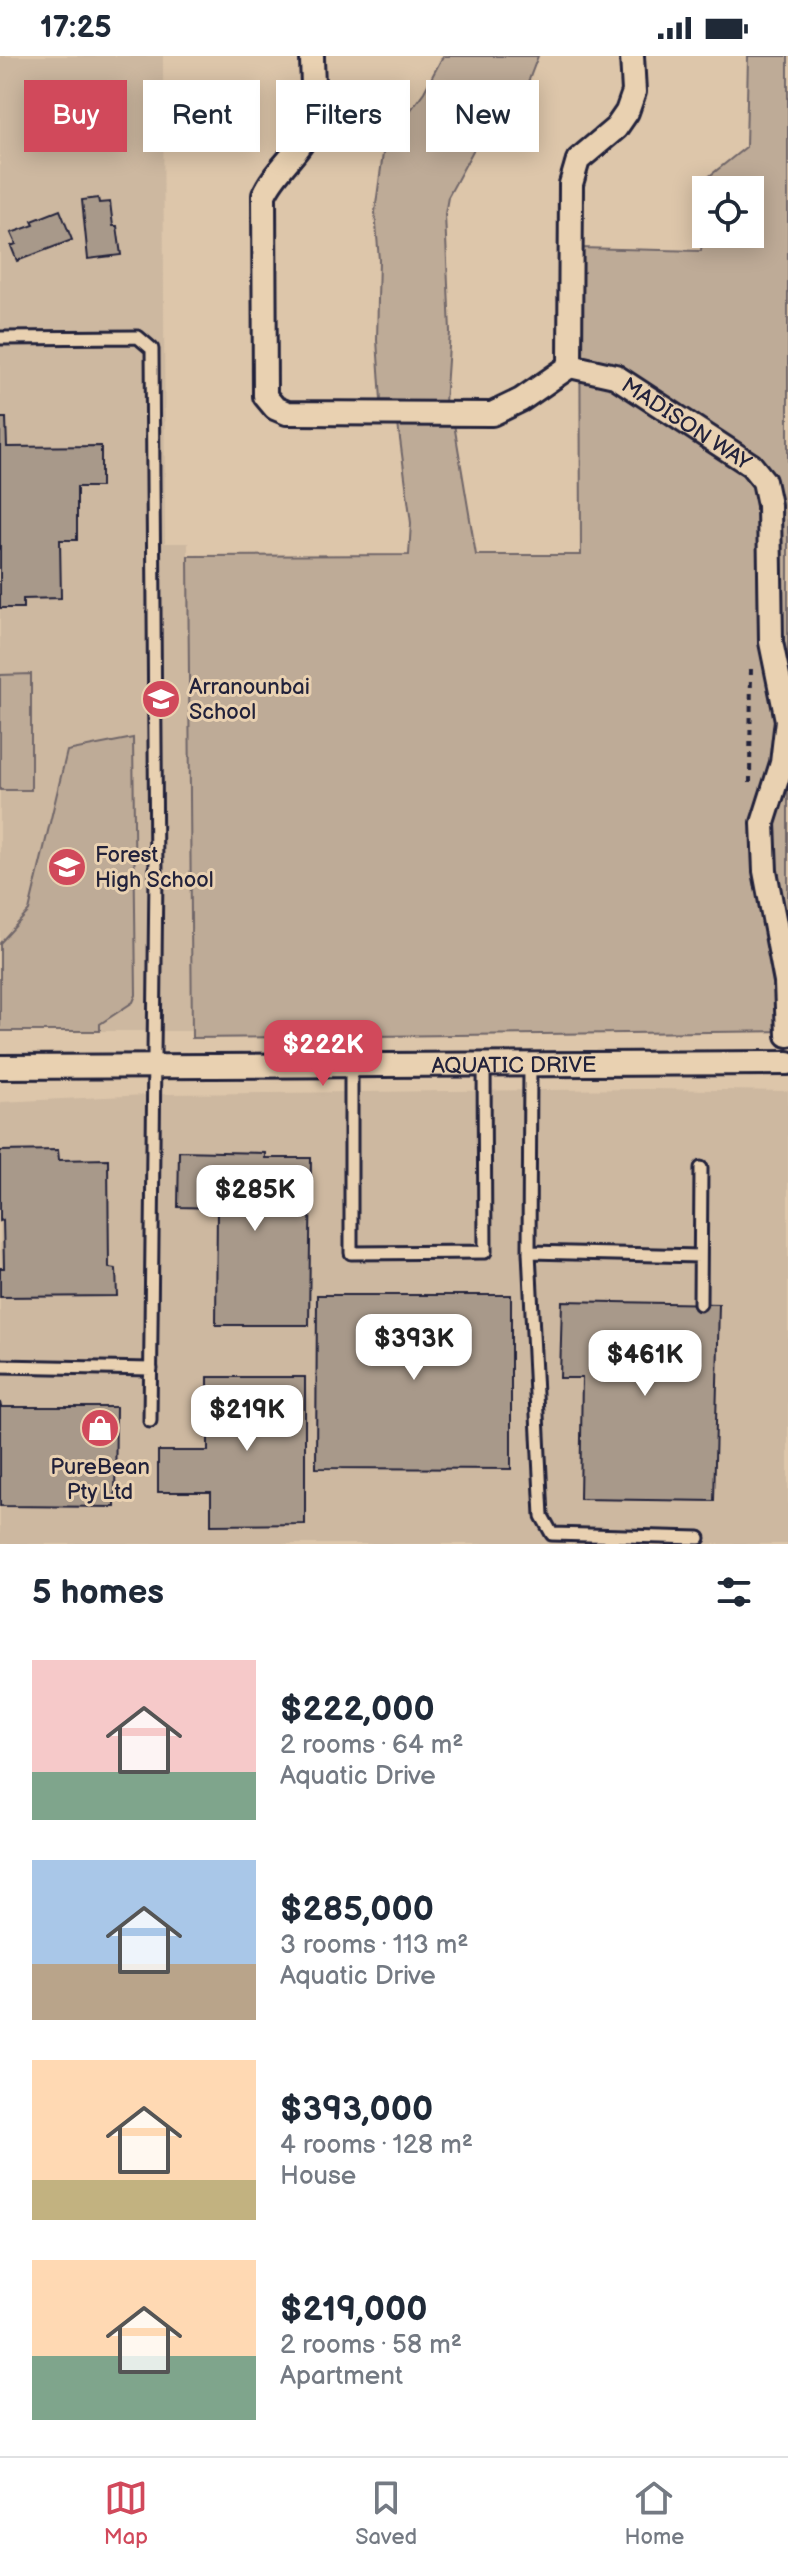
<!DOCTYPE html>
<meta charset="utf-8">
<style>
:root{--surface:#fff;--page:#f2f2f3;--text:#1f2937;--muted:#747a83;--line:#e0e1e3;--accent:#d1495b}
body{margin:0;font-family:"Balsamiq Sans",sans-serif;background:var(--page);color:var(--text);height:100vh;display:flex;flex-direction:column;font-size:30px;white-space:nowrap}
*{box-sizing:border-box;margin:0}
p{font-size:26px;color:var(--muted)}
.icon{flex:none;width:44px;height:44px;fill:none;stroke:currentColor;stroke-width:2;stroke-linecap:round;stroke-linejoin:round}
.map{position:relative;height:1488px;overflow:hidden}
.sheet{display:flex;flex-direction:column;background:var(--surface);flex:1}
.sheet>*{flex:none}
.guide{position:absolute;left:24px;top:24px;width:740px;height:72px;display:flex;gap:16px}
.tools{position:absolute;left:692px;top:120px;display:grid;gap:16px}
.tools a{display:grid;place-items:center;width:72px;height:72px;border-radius:0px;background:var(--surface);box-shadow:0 4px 20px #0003;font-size:40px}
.price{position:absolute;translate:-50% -68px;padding:0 18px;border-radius:16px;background:#fff;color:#222;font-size:26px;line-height:52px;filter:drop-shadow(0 2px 4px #0008)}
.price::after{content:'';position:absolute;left:50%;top:48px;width:24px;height:18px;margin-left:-12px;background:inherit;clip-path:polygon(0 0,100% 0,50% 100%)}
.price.current{background:var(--accent);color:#fff}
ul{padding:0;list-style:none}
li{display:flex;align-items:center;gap:24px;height:200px;padding:0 32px}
li span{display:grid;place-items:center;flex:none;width:224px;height:160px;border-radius:0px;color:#555}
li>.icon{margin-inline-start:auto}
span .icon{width:96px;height:96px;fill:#fffc;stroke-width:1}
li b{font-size:34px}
h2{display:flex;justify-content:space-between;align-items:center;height:96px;padding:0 32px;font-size:34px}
.chip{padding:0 28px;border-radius:0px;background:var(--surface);box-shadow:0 4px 20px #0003;font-size:28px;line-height:72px}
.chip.current{background:var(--accent);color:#fff}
.status{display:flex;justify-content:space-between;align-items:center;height:56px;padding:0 40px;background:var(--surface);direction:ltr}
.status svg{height:22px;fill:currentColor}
.dock{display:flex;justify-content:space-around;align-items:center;height:112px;border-top:2px solid var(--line);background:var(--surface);font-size:22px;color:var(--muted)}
.dock a{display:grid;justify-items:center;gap:4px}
.dock .current{color:var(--accent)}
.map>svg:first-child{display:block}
.built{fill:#cdb8a0}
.green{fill:#beab97;stroke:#706669;stroke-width:2}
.building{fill:#a8998a;stroke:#22223b;stroke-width:2}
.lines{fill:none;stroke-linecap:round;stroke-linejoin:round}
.service-casing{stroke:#22223b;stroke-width:17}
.minor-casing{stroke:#22223b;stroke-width:28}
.path{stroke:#22223b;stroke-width:4;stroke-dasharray:6 6;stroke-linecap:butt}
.service{stroke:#e9d1b1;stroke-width:11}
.minor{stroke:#e9d1b1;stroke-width:22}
.labels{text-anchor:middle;stroke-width:6;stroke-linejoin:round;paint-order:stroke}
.street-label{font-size:22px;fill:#22223b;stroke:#e9d1b1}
.poi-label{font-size:22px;fill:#22223b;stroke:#e9d1b1;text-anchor:start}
</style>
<div class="status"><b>17:25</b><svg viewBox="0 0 49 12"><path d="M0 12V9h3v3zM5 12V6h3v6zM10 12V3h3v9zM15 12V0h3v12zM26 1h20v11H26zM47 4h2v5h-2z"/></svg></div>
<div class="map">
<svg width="788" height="1488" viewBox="0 0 788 1488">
<rect width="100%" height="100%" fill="#ddc6aa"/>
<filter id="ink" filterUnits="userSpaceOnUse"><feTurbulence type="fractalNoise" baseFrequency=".0125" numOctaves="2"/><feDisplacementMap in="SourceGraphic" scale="16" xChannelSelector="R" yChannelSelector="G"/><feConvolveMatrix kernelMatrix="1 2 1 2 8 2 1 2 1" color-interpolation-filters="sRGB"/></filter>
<g filter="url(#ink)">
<path class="built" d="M 0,0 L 163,0 L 165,487 L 188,487 L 191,975 L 0,975 Z
M 646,1033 L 788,1035 L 788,1488 L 0,1488 L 0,1046 L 167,1038 Z"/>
<path class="green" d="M 443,0 L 538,0 L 527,29 L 476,89 L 448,141 L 445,158 L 450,276 L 445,347 L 381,344 L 377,284 L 379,204 L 375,156 L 384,90 L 424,36 Z
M 748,0 L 788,0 L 788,975 L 192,982 L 188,500 L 409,499 L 411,467 L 398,368 L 454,368 L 476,499 L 581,499 L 580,192 L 701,195 L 706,136 L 706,178 L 750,178 L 750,134 L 706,134 L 707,122 L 746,91 Z
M 31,618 L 31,734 L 0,734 L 0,619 Z
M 133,682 L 136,939 L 133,946 L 100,968 L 100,975 L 0,975 L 0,887 L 29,855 L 67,695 Z"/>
<path class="building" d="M 98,142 L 99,147 L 110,146 L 113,170 L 117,170 L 121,199 L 88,203 L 82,144 Z
M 60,154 L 72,184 L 17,205 L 11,190 L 16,188 L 11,177 L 34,169 L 32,165 Z
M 0,362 L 6,362 L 7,391 L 101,390 L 101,431 L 77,431 L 77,484 L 60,484 L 61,542 L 23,543 L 23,552 L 0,552 Z
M 58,1094 L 59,1104 L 108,1103 L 109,1212 L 116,1213 L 117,1240 L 0,1241 L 0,1212 L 4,1212 L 3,1164 L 0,1165 L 0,1095 Z
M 179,1095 L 265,1097 L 265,1102 L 311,1102 L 309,1269 L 216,1269 L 217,1152 L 178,1151 Z
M 317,1239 L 511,1239 L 511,1413 L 316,1412 Z
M 562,1245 L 719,1248 L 714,1445 L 580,1443 L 582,1322 L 560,1322 Z
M 208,1321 L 305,1321 L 305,1468 L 211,1469 L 211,1436 L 158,1436 L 158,1395 L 208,1395 Z
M 0,1346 L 1,1351 L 116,1351 L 115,1451 L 0,1450 Z"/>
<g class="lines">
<g class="service-casing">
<path id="service" d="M 0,282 L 138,281 L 152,293 L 156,817 L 150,1365
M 530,1008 L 529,1196 L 542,1460 L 552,1478 L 699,1482
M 351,1009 L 351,1197 L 485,1196 L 484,1008
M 529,1196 L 700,1200
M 700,1248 L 701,1112
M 0,1310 L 151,1313"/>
</g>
<g class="minor-casing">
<g id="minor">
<path d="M 312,0 C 312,20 316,53 310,70 C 303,95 274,114 264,139 L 265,340 L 275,352 L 287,357 L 492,358 L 521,344 L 570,310 L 571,128 L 578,104 L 616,72 L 627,56 L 634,36 L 632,0"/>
<path id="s1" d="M 570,310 L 615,320 L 751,409 L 764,425 L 769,449 L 771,586 L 787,664 L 782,707 L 763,767 L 765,815 L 786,926 L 788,979"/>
<path id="s2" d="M 0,1011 L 788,1007"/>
</g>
</g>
<path class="path" d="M 750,727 L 751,608"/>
<use href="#service" class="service"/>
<use href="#minor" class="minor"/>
</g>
</g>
<defs>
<g id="school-disc" transform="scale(2)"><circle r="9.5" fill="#d1495b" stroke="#e9d1b1"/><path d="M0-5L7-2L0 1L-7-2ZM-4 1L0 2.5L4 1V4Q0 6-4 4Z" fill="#fff"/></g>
<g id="shop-disc" transform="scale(2)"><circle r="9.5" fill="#d1495b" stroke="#e9d1b1"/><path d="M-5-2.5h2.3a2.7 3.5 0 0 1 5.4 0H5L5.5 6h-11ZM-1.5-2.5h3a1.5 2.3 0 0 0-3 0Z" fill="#fff"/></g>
</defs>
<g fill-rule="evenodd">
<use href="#school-disc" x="161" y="643"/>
<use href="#school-disc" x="67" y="811"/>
<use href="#shop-disc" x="100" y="1372"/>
</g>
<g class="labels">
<g class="street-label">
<text dy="8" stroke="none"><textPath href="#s1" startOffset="132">MADISON WAY</textPath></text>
<text dy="8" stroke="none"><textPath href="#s2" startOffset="514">AQUATIC DRIVE</textPath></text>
</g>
<g class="poi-label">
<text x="189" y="638">Arranounbai<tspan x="189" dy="25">School</tspan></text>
<text x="95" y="806">Forest<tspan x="95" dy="25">High School</tspan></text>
<text x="100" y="1418" text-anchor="middle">PureBean<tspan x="100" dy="25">Pty Ltd</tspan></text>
</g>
</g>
</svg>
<div class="tools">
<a><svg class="icon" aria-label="locate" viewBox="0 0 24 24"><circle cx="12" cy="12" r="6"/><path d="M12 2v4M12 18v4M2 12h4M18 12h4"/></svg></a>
</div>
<b class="price current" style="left:323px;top:1032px">$222K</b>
<b class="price" style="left:255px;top:1177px">$285K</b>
<b class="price" style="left:414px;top:1326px">$393K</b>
<b class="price" style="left:645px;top:1342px">$461K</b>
<b class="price" style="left:247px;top:1397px">$219K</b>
<div class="guide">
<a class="chip current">Buy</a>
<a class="chip">Rent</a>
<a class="chip">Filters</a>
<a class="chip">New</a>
</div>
</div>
<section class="sheet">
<h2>5 homes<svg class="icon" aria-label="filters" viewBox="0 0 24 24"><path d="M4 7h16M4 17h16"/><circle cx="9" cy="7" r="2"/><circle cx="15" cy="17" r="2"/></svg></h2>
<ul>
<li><span style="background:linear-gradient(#f6c9c9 70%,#7fa58c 0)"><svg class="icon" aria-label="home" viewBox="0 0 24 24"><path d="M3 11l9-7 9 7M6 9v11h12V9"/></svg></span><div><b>$222,000</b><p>2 rooms · 64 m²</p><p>Aquatic Drive</p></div></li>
<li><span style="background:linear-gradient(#a9c7e8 65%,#b9a48a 0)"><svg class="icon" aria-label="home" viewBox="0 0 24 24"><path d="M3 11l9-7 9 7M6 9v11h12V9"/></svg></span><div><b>$285,000</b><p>3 rooms · 113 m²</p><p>Aquatic Drive</p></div></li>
<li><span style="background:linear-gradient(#ffd9b3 75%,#c2b280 0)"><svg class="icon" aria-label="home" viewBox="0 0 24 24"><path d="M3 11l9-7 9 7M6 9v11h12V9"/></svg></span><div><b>$393,000</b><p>4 rooms · 128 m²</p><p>House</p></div></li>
<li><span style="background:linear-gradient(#ffd9b3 60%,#7fa58c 0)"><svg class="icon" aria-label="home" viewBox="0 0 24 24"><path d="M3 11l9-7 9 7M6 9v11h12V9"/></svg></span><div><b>$219,000</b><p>2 rooms · 58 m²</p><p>Apartment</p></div></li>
</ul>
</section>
<nav class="dock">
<a class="current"><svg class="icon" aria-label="map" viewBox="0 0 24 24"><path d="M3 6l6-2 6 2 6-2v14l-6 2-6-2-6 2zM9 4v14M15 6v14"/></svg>Map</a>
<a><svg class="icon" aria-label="saved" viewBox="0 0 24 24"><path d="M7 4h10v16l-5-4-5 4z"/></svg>Saved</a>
<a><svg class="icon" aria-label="home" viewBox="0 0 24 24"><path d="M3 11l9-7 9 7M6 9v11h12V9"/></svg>Home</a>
</nav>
